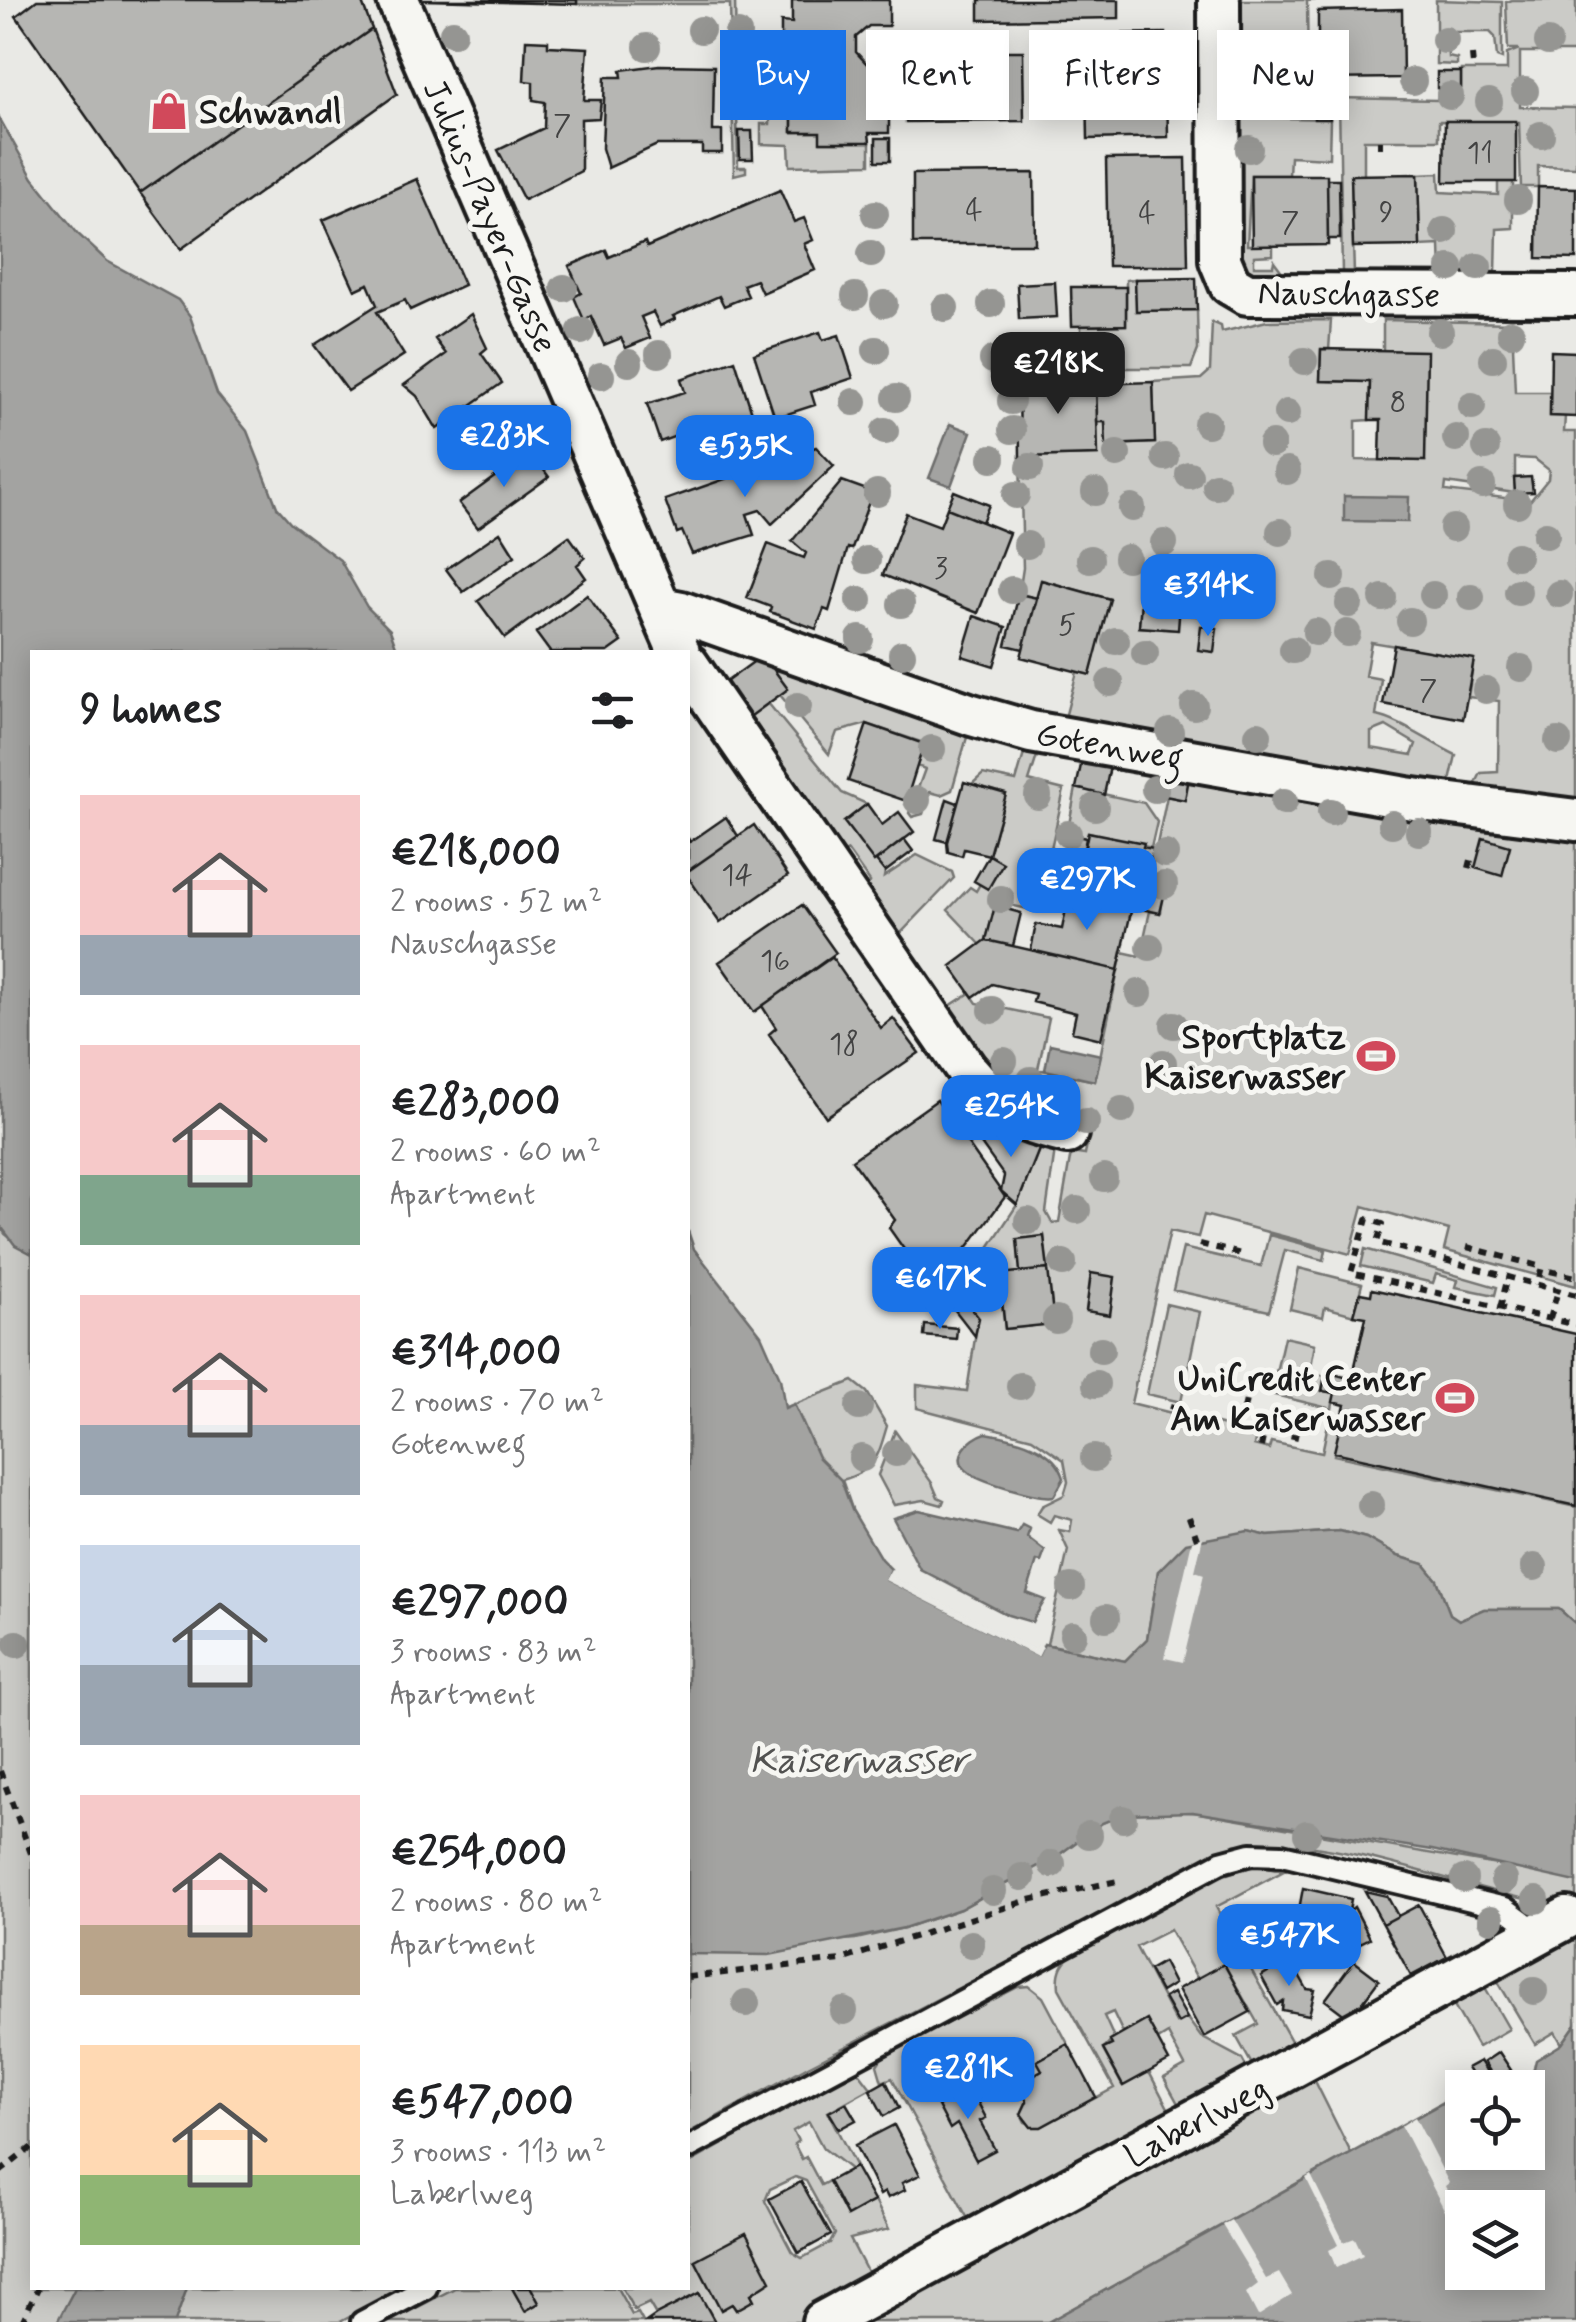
<!DOCTYPE html>
<meta charset="utf-8">
<style>
:root{--surface:#fff;--page:#f6f6f6;--text:#202124;--muted:#757577;--accent:#1a73e8}
body{margin:0;font-family:Mynerve,sans-serif;background:var(--page);color:var(--text);height:100vh;display:flex;flex-direction:column;font-size:38px;white-space:nowrap}
*{box-sizing:border-box;margin:0}
p{font-size:32px;color:var(--muted)}
.icon{flex:none;width:55px;height:55px;fill:none;stroke:currentColor;stroke-width:2;stroke-linecap:round;stroke-linejoin:round}
.map{position:relative;flex:1;overflow:hidden}
.side{position:absolute;left:30px;top:650px;width:660px;height:1640px;display:flex;flex-direction:column;background:var(--surface);border-radius:0px;box-shadow:0 5px 25px #0003}
.side>*{flex:none}
.top-card{position:absolute;left:720px;top:30px;width:705px;height:90px;display:flex;gap:20px}
.buttons{position:absolute;left:1445px;top:2070px;display:grid;gap:20px}
.buttons a{display:grid;place-items:center;width:100px;height:100px;border-radius:0px;background:var(--surface);box-shadow:0 5px 25px #0003;font-size:50px}
.price{position:absolute;translate:-50% -85px;padding:0 22px;border-radius:20px;background:var(--accent);color:#fff;font-size:32px;line-height:65px;filter:drop-shadow(0 2px 5px #0008)}
.price::after{content:'';position:absolute;left:50%;top:60px;width:30px;height:22px;margin-left:-15px;background:inherit;clip-path:polygon(0 0,100% 0,50% 100%)}
.price.current{background:#222;color:#fff}
ul{padding:0;list-style:none}
li{display:flex;align-items:center;gap:30px;height:250px;padding:0 50px}
li span{display:grid;place-items:center;flex:none;width:280px;height:200px;border-radius:0px;color:#555}
li>.icon{margin-inline-start:auto}
span .icon{width:120px;height:120px;fill:#fffc;stroke-width:1}
li b{font-size:42px}
h2{display:flex;justify-content:space-between;align-items:center;height:120px;padding:0 50px;font-size:42px}
.pill{padding:0 35px;border-radius:0px;background:var(--surface);box-shadow:0 5px 25px #0003;font-size:35px;line-height:90px}
.pill.current{background:var(--accent);color:#fff}
.map>svg:first-child{display:block}
.green{fill:#cbcbc7;stroke:#747472;stroke-width:2.5;fill-rule:evenodd}
.water{fill:#a3a3a1;stroke:#6d6d6c;stroke-width:2.5;fill-rule:evenodd}
.pier{fill:#e9e9e5}
.building{fill:#b6b6b3;stroke:#1c1c1c;stroke-width:2.5}
.lines{fill:none;stroke-linecap:round;stroke-linejoin:round}
.service-casing{stroke:#1c1c1c;stroke-width:28}
.minor-casing{stroke:#1c1c1c;stroke-width:48}
.path{stroke:#1c1c1c;stroke-width:6;stroke-dasharray:8 8;stroke-linecap:butt}
.service{stroke:#f6f6f2;stroke-width:20}
.minor{stroke:#f6f6f2;stroke-width:40}
.tree{fill:#959592}
.labels{text-anchor:middle;stroke-width:10;stroke-linejoin:round;paint-order:stroke}
.number-label{font-size:30px;fill:#424242}
.poi-label{font-size:35px;font-weight:bold;fill:#1c1c1c;stroke:#f6f6f2;text-anchor:end}
.street-label{font-size:35px;fill:#1c1c1c;stroke:#f6f6f2}
.water-label{font-size:38px;font-style:italic;fill:#525251;stroke:#f6f6f2}
</style>
<div class="map">
<svg width="1576" height="2322" viewBox="0 0 1576 2322">
<rect width="100%" height="100%" fill="#e9e9e5"/>
<filter id="ink" filterUnits="userSpaceOnUse"><feTurbulence type="fractalNoise" baseFrequency=".01" numOctaves="2"/><feDisplacementMap in="SourceGraphic" scale="20" xChannelSelector="R" yChannelSelector="G"/><feConvolveMatrix kernelMatrix="1 2 1 2 8 2 1 2 1" color-interpolation-filters="sRGB"/></filter>
<g filter="url(#ink)">
<path class="green" d="M 577,0 L 735,0 L 738,167 L 746,167 L 746,172 L 734,175 L 730,4 L 577,4 Z
M 1230,0 L 1316,0 L 1307,1 L 1308,71 L 1232,71 Z
M 1436,0 L 1502,2 L 1502,59 L 1497,57 L 1495,37 L 1490,32 L 1453,32 L 1447,37 L 1448,57 L 1457,59 L 1457,65 L 1436,64 Z
M 1511,0 L 1576,0 L 1576,52 L 1520,52 L 1520,107 L 1576,108 L 1576,167 L 1538,166 L 1538,187 L 1521,187 L 1519,122 L 1439,121 L 1439,140 L 1364,140 L 1364,175 L 1351,176 L 1354,274 L 1342,274 L 1339,98 L 1437,100 L 1438,89 L 1461,88 L 1461,70 L 1507,70 L 1507,54 L 1519,49 L 1508,49 L 1506,2 Z
M 792,65 L 792,132 L 820,132 L 821,142 L 870,142 L 870,164 L 790,166 L 789,145 L 761,144 L 761,124 L 770,124 L 771,110 L 761,109 L 761,66 Z
M 1232,117 L 1330,119 L 1329,158 L 1290,156 L 1289,175 L 1251,175 L 1247,245 L 1273,245 L 1273,255 L 1254,256 L 1254,266 L 1273,266 L 1274,261 L 1283,273 L 1253,273 L 1240,267 Z
M 1439,173 L 1440,192 L 1498,195 L 1498,182 L 1513,182 L 1513,228 L 1497,229 L 1496,275 L 1441,274 L 1440,245 L 1420,246 L 1418,174 Z
M 1135,279 L 1137,311 L 1197,310 L 1198,350 L 1191,368 L 1081,368 L 1081,326 L 1126,325 L 1126,280 Z
M 1331,320 L 1329,350 L 1321,350 L 1320,381 L 1370,382 L 1369,420 L 1356,421 L 1356,460 L 1425,461 L 1383,350 L 1383,320 L 1512,323 L 1515,392 L 1550,392 L 1550,416 L 1565,416 L 1564,432 L 1576,432 L 1576,802 L 1473,789 L 1481,773 L 1498,772 L 1499,701 L 1468,697 L 1474,659 L 1371,642 L 1365,676 L 1381,679 L 1376,716 C 1398,719 1432,744 1456,755 L 1449,786 L 1065,718 L 1077,672 L 1090,674 L 1109,599 L 1042,580 L 1037,598 L 1019,594 L 1023,568 L 1020,457 L 1097,455 L 1097,422 L 1105,422 L 1106,445 L 1155,443 L 1153,382 L 1201,379 L 1210,371 L 1212,322 L 1221,326 L 1222,332 L 1267,321 ZM 1515,458 L 1535,459 L 1549,470 L 1548,479 L 1530,501 L 1445,491 L 1446,483 L 1515,493 ZM 1183,561 L 1205,563 L 1202,605 L 1197,616 L 1179,614 L 1177,630 L 1139,627 L 1143,575 L 1182,577 ZM 1386,726 L 1416,744 L 1412,755 L 1371,748 L 1371,732 Z
M 763,655 L 969,730 L 952,790 L 941,795 L 930,792 L 923,814 L 912,817 L 909,813 L 925,769 L 917,766 L 924,743 L 867,724 L 837,732 L 829,754 L 780,695 L 787,689 Z
M 768,703 L 842,793 L 867,804 L 844,822 L 885,872 L 884,877 L 917,855 L 952,872 L 954,878 L 897,937 L 862,888 L 870,882 L 848,851 L 840,855 L 744,721 Z
M 1026,747 L 1039,750 L 1029,781 L 1064,790 L 1037,911 L 996,902 L 986,940 L 981,945 L 948,910 L 970,887 L 976,891 L 980,884 L 988,889 L 1002,863 L 989,855 L 1006,794 L 972,784 L 983,774 L 1016,781 Z
M 1189,778 L 1576,838 L 1576,1286 L 1444,1250 L 1449,1230 L 1363,1206 L 1350,1254 L 1204,1215 L 1198,1237 L 1170,1231 L 1131,1403 L 1257,1434 L 1254,1445 L 1269,1449 L 1271,1442 L 1322,1453 L 1329,1419 L 1342,1422 L 1334,1455 L 1576,1507 L 1576,1624 L 1558,1609 L 1484,1609 L 1459,1620 L 1450,1614 L 1437,1580 L 1424,1564 L 1398,1556 L 1366,1538 L 1340,1531 L 1268,1536 L 1248,1531 L 1158,1571 L 1147,1639 L 1125,1661 L 1047,1644 L 1068,1550 L 1059,1530 L 1070,1532 L 1072,1520 L 1054,1515 L 1050,1522 L 1037,1514 L 1042,1506 L 1064,1495 L 1068,1482 L 1064,1460 L 1032,1438 L 917,1408 L 917,1385 L 967,1391 L 978,1318 L 959,1293 L 1017,1205 L 1040,1147 L 1055,1150 L 1046,1212 L 1052,1223 L 1059,1222 L 1071,1153 L 1085,1155 L 1091,1120 L 1032,1108 L 1001,1086 L 945,1009 L 970,993 L 977,1003 L 1049,1018 L 1038,1069 L 1095,1081 L 1122,952 L 1140,956 L 1150,911 L 1161,912 L 1163,896 L 1147,893 L 1167,796 L 1184,800 ZM 1044,1236 L 1053,1324 L 1005,1329 L 999,1275 L 1020,1272 Z
M 1076,788 L 1144,803 L 1157,822 L 1151,848 L 1089,832 L 1086,838 L 1072,836 L 1064,879 L 1078,882 L 1075,896 L 1056,892 Z
M 0,1225 L 5,1234 L 32,1254 L 32,2288 L 87,2288 L 81,2322 L 0,2322 Z
M 1269,1235 L 1326,1250 L 1324,1260 L 1285,1250 L 1269,1311 L 1173,1290 L 1183,1248 L 1261,1266 Z
M 1365,1249 L 1497,1287 L 1495,1295 L 1456,1287 L 1458,1280 L 1436,1274 L 1433,1283 L 1361,1266 Z
M 1299,1268 L 1362,1284 L 1354,1315 L 1325,1307 L 1323,1317 L 1290,1309 Z
M 1166,1304 L 1200,1312 L 1181,1402 L 1147,1394 Z
M 1284,1337 L 1315,1344 L 1310,1372 L 1325,1376 L 1322,1390 L 1335,1393 L 1332,1409 L 1271,1394 Z
M 853,1381 L 867,1392 L 887,1426 C 877,1460 875,1470 842,1480 L 852,1509 L 785,1408 Z
M 895,1431 L 932,1483 L 938,1497 L 944,1500 L 942,1505 L 924,1500 L 894,1505 L 878,1475 Z
M 1158,1810 L 1193,1812 L 1560,1876 L 1576,1882 L 1576,1903 C 1543,1906 1517,1897 1486,1889 C 1411,1870 1310,1834 1235,1845 L 808,2066 L 688,2133 L 688,1952 L 856,1939 L 904,1928 L 960,1909 L 1060,1854 L 1102,1823 L 1124,1814 Z
M 1260,1865 L 1284,1871 L 1216,1907 L 1299,2055 L 1259,2077 L 1236,2036 L 1258,2024 L 1224,1964 L 1197,1978 L 1170,1930 L 1136,1947 L 1176,2023 L 1187,2018 L 1201,2037 L 1242,2059 L 1253,2080 L 1186,2118 L 1164,2078 L 1185,2066 L 1168,2034 L 1158,2040 L 1147,2021 L 1123,2033 L 1113,2012 L 1104,2016 L 1114,2038 L 1103,2050 L 1122,2085 L 1149,2072 L 1176,2123 L 974,2230 L 892,2078 L 882,2082 L 877,2065 L 883,2056 L 1018,1987 L 1029,1986 L 1043,1997 L 1068,2044 L 1038,2060 L 1042,2070 L 1018,2084 L 1027,2101 L 1021,2114 L 1025,2122 L 1041,2127 L 1114,2088 L 1059,1988 C 1057,1970 1062,1962 1078,1948 C 1136,1916 1193,1879 1260,1865 Z
M 1576,1925 L 1576,2024 L 1562,2044 L 1555,2032 L 1535,2044 L 1494,1975 Z
M 1482,1982 L 1509,2029 L 1478,2047 L 1451,2000 Z
M 858,2071 L 871,2088 L 828,2112 L 856,2167 L 851,2170 L 823,2148 L 809,2122 L 793,2131 L 798,2141 L 794,2144 L 802,2159 L 806,2157 L 821,2185 L 829,2181 L 847,2215 L 875,2201 L 889,2229 L 850,2239 L 874,2285 L 801,2322 L 715,2322 L 699,2293 L 656,2315 L 649,2303 L 634,2310 L 622,2288 L 688,2288 L 688,2164 L 841,2077 ZM 795,2177 L 806,2181 L 835,2234 L 830,2243 L 802,2258 L 792,2252 L 765,2201 L 770,2189 Z
M 1311,2073 L 1351,2153 L 1457,2094 L 1462,2101 L 1344,2157 L 1048,2322 L 849,2322 Z
M 177,2288 L 404,2288 L 340,2322 L 164,2322 Z
M 455,2288 L 512,2288 L 526,2310 L 539,2303 L 531,2288 L 617,2288 L 632,2315 L 638,2313 L 643,2322 L 389,2322 Z"/>
<path class="water" d="M 0,119 L 33,178 L 78,234 L 107,261 L 178,300 L 190,316 L 217,394 L 247,431 L 277,507 L 291,523 L 340,560 L 367,607 L 390,630 L 398,652 L 32,652 L 32,1254 L 15,1245 L 0,1225 Z
M 950,424 L 971,432 L 951,486 L 929,478 Z
M 1344,496 L 1409,497 L 1408,522 L 1344,521 Z
M 1050,1044 L 1101,1055 L 1095,1081 L 1045,1070 Z
M 688,1231 L 694,1249 L 761,1335 L 780,1378 L 785,1408 L 794,1404 L 818,1457 L 841,1480 L 852,1510 L 881,1559 L 891,1569 L 886,1580 L 1038,1656 L 1044,1644 L 1125,1661 L 1147,1639 L 1158,1571 L 1186,1543 L 1248,1531 L 1268,1536 L 1340,1531 L 1366,1538 L 1398,1556 L 1424,1564 L 1437,1580 L 1450,1614 L 1459,1620 L 1484,1609 L 1559,1609 L 1576,1624 L 1576,1882 L 1432,1850 L 1193,1812 L 1124,1814 L 1102,1823 L 1060,1854 L 960,1909 L 904,1928 L 769,1955 L 688,1954 Z
M 986,1433 C 1015,1438 1055,1447 1064,1478 L 1054,1496 C 1039,1499 984,1482 970,1473 C 948,1458 970,1438 986,1433 Z
M 919,1510 L 1017,1533 L 1022,1525 L 1030,1529 L 1027,1537 L 1045,1551 L 1041,1562 L 1037,1561 L 1027,1593 L 1045,1600 L 1032,1622 L 1008,1615 L 920,1569 L 893,1518 Z
M 1576,2024 L 1576,2322 L 1048,2322 L 1462,2092 L 1462,2152 L 1528,2152 L 1528,2093 L 1536,2060 L 1562,2044 ZM 1462,2208 L 1528,2208 L 1528,2272 L 1462,2272 Z
M 75,2288 L 187,2288 L 175,2322 L 57,2322 Z"/>
<path class="pier" d="M 1203,1537 L 1195,1571 L 1204,1574 L 1183,1662 L 1165,1658 L 1192,1541 Z
M 891,1569 L 895,1571 L 892,1577 L 1035,1650 L 1038,1645 L 1043,1647 L 1038,1657 L 885,1580 Z
M 1415,2117 L 1449,2183 L 1445,2186 L 1462,2223 L 1462,2244 L 1401,2126 Z
M 1311,2175 L 1344,2242 L 1355,2238 L 1363,2255 L 1336,2268 L 1329,2250 L 1339,2245 L 1306,2178 Z
M 1231,2220 L 1266,2279 L 1279,2273 L 1292,2295 L 1258,2316 L 1246,2293 L 1258,2284 L 1222,2225 Z"/>
<path class="building" d="M 37,0 L 361,0 L 372,29 L 140,193 L 16,16 Z
M 424,0 L 577,0 L 577,4 Z
M 792,0 L 889,0 L 889,26 L 869,26 L 856,37 L 856,52 L 868,65 L 889,65 L 889,133 L 869,133 L 870,142 L 820,142 L 820,132 L 792,132 L 792,59 L 781,58 L 781,22 L 792,23 Z
M 979,0 L 1119,0 L 1119,18 L 979,20 Z
M 1402,9 L 1403,78 L 1318,79 L 1318,11 Z
M 372,29 L 397,94 L 181,249 L 140,193 Z
M 1166,33 L 1168,137 L 1088,139 L 1086,34 Z
M 526,40 L 548,41 L 548,46 L 588,48 L 584,100 L 601,100 L 599,118 L 581,119 L 581,171 L 524,200 L 498,150 L 544,128 L 545,102 L 533,100 L 533,82 L 524,81 Z
M 906,51 L 1023,51 L 1024,121 L 906,122 Z
M 659,65 L 714,66 L 713,131 L 722,131 L 722,153 L 702,153 L 702,145 L 657,145 L 608,168 L 602,148 L 605,77 L 622,77 L 621,70 Z
M 1437,72 L 1461,72 L 1461,88 L 1437,88 Z
M 753,88 L 753,114 L 740,114 L 739,89 Z
M 1314,97 L 1329,97 L 1330,119 L 1314,119 Z
M 1445,121 L 1516,121 L 1516,182 L 1444,182 Z
M 739,131 L 752,131 L 753,159 L 740,159 Z
M 876,138 L 890,138 L 890,161 L 876,161 Z
M 1186,158 L 1188,266 L 1108,266 L 1106,159 Z
M 1034,173 L 1035,244 L 913,244 L 913,174 Z
M 1418,174 L 1420,246 L 1353,247 L 1351,175 Z
M 1251,175 L 1327,175 L 1328,245 L 1252,246 Z
M 417,179 L 464,285 L 410,310 L 405,300 L 377,312 L 404,355 L 348,391 L 314,345 L 377,305 L 368,284 L 355,290 L 323,220 Z
M 1327,179 L 1339,179 L 1340,239 L 1328,239 Z
M 1538,187 L 1576,188 L 1576,259 L 1537,258 Z
M 780,190 L 794,222 L 804,218 L 813,240 L 804,244 L 815,270 L 762,293 L 756,280 L 743,285 L 748,296 L 724,306 L 719,296 L 673,316 L 675,319 L 660,326 L 653,312 L 641,317 L 650,338 L 626,348 L 621,338 L 604,345 L 591,316 L 584,320 L 574,297 L 581,293 L 569,266 L 606,250 L 609,257 L 645,242 L 647,247 Z
M 1196,278 L 1197,310 L 1136,311 L 1135,279 Z
M 1055,282 L 1057,317 L 1019,319 L 1017,284 Z
M 1071,287 L 1126,287 L 1126,325 L 1072,326 Z
M 471,314 L 487,348 L 481,353 L 502,383 L 437,429 L 417,396 L 404,385 L 446,354 L 435,339 Z
M 820,332 L 823,340 L 839,335 L 853,378 L 811,392 L 815,405 L 775,418 L 754,354 Z
M 1321,349 L 1427,351 L 1425,461 L 1380,460 L 1381,420 L 1369,420 L 1370,382 L 1320,381 Z
M 1551,351 L 1576,352 L 1576,417 L 1550,416 Z
M 735,360 L 756,425 L 703,443 L 698,428 L 660,442 L 647,404 L 685,392 L 681,379 Z
M 1051,378 L 1096,378 L 1098,455 L 1020,457 L 1019,379 Z
M 1153,382 L 1155,443 L 1106,445 L 1105,422 L 1097,422 L 1096,384 Z
M 533,417 L 545,434 L 500,468 L 480,440 L 504,423 L 511,433 Z
M 816,447 L 834,466 L 772,524 L 760,510 L 747,514 L 754,535 L 692,554 L 682,531 L 677,533 L 665,500 Z
M 530,451 L 549,477 L 478,528 L 459,503 Z
M 1531,477 L 1533,492 L 1515,493 L 1514,478 Z
M 842,481 L 867,490 L 865,496 L 870,499 L 852,549 L 848,548 L 829,611 L 824,609 L 816,629 L 770,612 L 771,607 L 747,598 L 768,544 L 804,558 L 806,553 L 792,541 Z
M 954,491 L 989,505 L 982,522 L 947,508 Z
M 947,508 L 1009,533 L 978,613 L 883,575 L 906,513 L 940,526 Z
M 500,532 L 515,556 L 463,592 L 446,569 Z
M 569,536 L 585,558 L 577,565 L 586,578 L 505,638 L 478,601 Z
M 1183,561 L 1205,563 L 1202,605 L 1180,604 Z
M 1143,574 L 1182,577 L 1178,630 L 1139,627 Z
M 1041,580 L 1110,599 L 1090,675 L 1021,657 Z
M 1019,594 L 1037,598 L 1023,649 L 1006,645 Z
M 587,595 L 622,642 L 608,652 L 550,652 L 536,633 Z
M 974,616 L 1006,627 L 994,666 L 962,656 Z
M 1201,626 L 1217,628 L 1214,652 L 1198,650 Z
M 1394,645 L 1474,659 L 1463,719 L 1383,704 Z
M 763,655 L 788,689 L 744,721 L 719,687 Z
M 867,724 L 924,744 L 906,801 L 848,781 Z
M 1083,756 L 1111,762 L 1104,795 L 1076,788 Z
M 1164,772 L 1189,778 L 1185,800 L 1160,795 Z
M 964,782 L 1006,794 L 989,855 L 964,849 L 962,856 L 948,852 L 947,842 Z
M 947,799 L 958,803 L 947,842 L 936,839 Z
M 867,804 L 882,825 L 899,812 L 914,832 L 874,862 L 844,822 Z
M 726,817 L 738,836 L 688,871 L 688,838 L 690,842 Z
M 754,825 L 788,876 L 720,923 L 688,877 L 688,871 Z
M 1088,832 L 1144,843 L 1143,847 L 1153,849 L 1141,909 L 1075,896 Z
M 1072,835 L 1086,838 L 1078,882 L 1064,879 Z
M 1483,838 L 1510,846 L 1502,876 L 1475,868 Z
M 904,839 L 913,851 L 885,872 L 876,861 Z
M 989,855 L 1003,863 L 988,889 L 974,881 Z
M 1144,893 L 1164,896 L 1160,913 L 1141,909 Z
M 1069,894 L 1132,907 L 1118,970 L 1031,950 L 1036,924 L 1062,929 Z
M 802,905 L 836,953 L 754,1012 L 719,962 Z
M 995,906 L 1021,913 L 1013,946 L 986,940 Z
M 986,940 L 1118,970 L 1101,1039 L 1072,1032 L 1076,1013 L 1033,1002 L 1035,994 L 992,984 L 973,997 L 951,966 Z
M 832,957 L 881,1028 L 893,1018 L 919,1053 L 826,1117 L 769,1034 L 776,1028 L 762,1006 Z
M 937,1100 L 1005,1197 L 934,1292 L 889,1228 L 895,1220 L 852,1160 Z
M 995,1126 L 1040,1147 L 1017,1205 L 1001,1191 L 1004,1176 L 979,1141 Z
M 1044,1236 L 1048,1269 L 1020,1272 L 1017,1239 Z
M 962,1254 L 978,1267 L 959,1293 L 979,1318 L 975,1336 L 937,1287 Z
M 1048,1269 L 1054,1324 L 1005,1329 L 999,1274 Z
M 1091,1273 L 1115,1277 L 1110,1315 L 1086,1311 Z
M 1372,1289 L 1576,1334 L 1576,1506 L 1334,1452 L 1345,1405 L 1333,1402 L 1335,1393 L 1322,1391 L 1326,1372 L 1352,1379 L 1366,1317 L 1354,1315 L 1360,1293 L 1371,1295 Z
M 925,1325 L 957,1328 L 956,1339 L 924,1336 Z
M 1303,1888 L 1351,1899 L 1349,1911 L 1354,1907 L 1370,1938 L 1342,1952 L 1335,1939 L 1295,1931 Z
M 1365,1891 L 1387,1896 L 1398,1916 L 1383,1924 Z
M 1419,1905 L 1447,1957 L 1411,1976 L 1383,1924 Z
M 1290,1959 L 1307,1989 L 1315,1990 L 1309,2015 L 1282,2010 L 1283,2001 L 1277,2005 L 1261,1976 Z
M 1354,1961 L 1379,1980 L 1350,2019 L 1325,2000 Z
M 1163,1962 L 1174,1984 L 1161,1992 L 1149,1970 Z
M 1224,1964 L 1250,2012 L 1204,2037 L 1178,1989 Z
M 1173,1993 L 1187,2018 L 1178,2023 L 1164,1998 Z
M 1147,2020 L 1169,2061 L 1123,2086 L 1103,2049 L 1112,2045 L 1110,2041 Z
M 1068,2044 L 1096,2097 L 1041,2127 L 1031,2127 L 1021,2114 L 1027,2101 L 1018,2084 L 1042,2070 L 1037,2061 Z
M 1499,2052 L 1511,2070 L 1495,2080 L 1484,2062 Z
M 1480,2061 L 1493,2081 L 1483,2088 L 1479,2088 L 1467,2068 Z
M 886,2081 L 899,2108 L 884,2116 L 870,2090 Z
M 971,2089 L 986,2118 L 980,2121 L 995,2150 L 976,2160 L 957,2124 L 950,2129 L 938,2106 Z
M 846,2103 L 856,2120 L 839,2129 L 829,2112 Z
M 894,2125 L 920,2175 L 902,2183 L 905,2190 L 888,2198 L 885,2192 L 880,2195 L 855,2145 Z
M 855,2167 L 874,2201 L 847,2216 L 829,2181 Z
M 801,2182 L 831,2235 L 798,2253 L 769,2199 Z
M 746,2233 L 771,2281 L 751,2294 L 754,2300 L 736,2310 L 732,2304 L 721,2310 L 695,2260 Z
M 512,2288 L 531,2288 L 539,2303 L 525,2311 Z
M 699,2293 L 715,2322 L 646,2322 L 656,2315 Z"/>
<g class="lines">
<g class="service-casing">
<path id="service" d="M 688,2148 L 1221,1862 L 1251,1854 L 1282,1855 L 1505,1908 L 1540,1934
M 362,2322 L 426,2288"/>
</g>
<g class="minor-casing">
<path id="minor" d="M 398,0 L 679,652
M 1219,0 L 1220,260 L 1230,284 L 1247,294 L 1576,295
M 660,608 L 681,612 L 972,715 L 1031,732 L 1406,798 L 1576,820
M 688,665 L 966,1069 C 1006,1115 1007,1118 1067,1133
M 823,2322 L 1567,1918"/>
</g>
<path class="path" d="M 1472,55 L 1473,65
M 1380,140 L 1380,154
M 1469,868 L 1471,860
M 1200,1244 L 1246,1255
M 1467,1247 L 1542,1267 L 1537,1285
M 1550,1271 L 1576,1277
M 1576,1295 L 1377,1242 L 1383,1224 L 1367,1219 L 1351,1273 L 1576,1325
M 1500,1308 L 1508,1277
M 1550,1319 L 1558,1290
M 1170,1406 L 1183,1409
M 1244,1409 L 1249,1386
M 1275,1432 L 1298,1437
M 1261,1447 L 1263,1438
M 1189,1517 L 1197,1539
M 0,1771 L 32,1856
M 688,1977 L 841,1960 L 1029,1900 L 1122,1880
M 0,2172 L 32,2147
M 22,2322 L 38,2288"/>
<use href="#service" class="service"/>
<use href="#minor" class="minor"/>
</g>
<g class="tree">
<circle cx="701" cy="30" r="14"/>
<circle cx="453" cy="33" r="14"/>
<circle cx="738" cy="34" r="14"/>
<circle cx="1445" cy="40" r="14"/>
<circle cx="1548" cy="42" r="14"/>
<circle cx="647" cy="47" r="14"/>
<circle cx="1249" cy="63" r="14"/>
<circle cx="1292" cy="73" r="14"/>
<circle cx="1413" cy="81" r="14"/>
<circle cx="1525" cy="91" r="14"/>
<circle cx="1450" cy="96" r="14"/>
<circle cx="1489" cy="102" r="14"/>
<circle cx="1265" cy="105" r="14"/>
<circle cx="1541" cy="135" r="14"/>
<circle cx="1249" cy="149" r="14"/>
<circle cx="1518" cy="200" r="14"/>
<circle cx="875" cy="214" r="14"/>
<circle cx="1444" cy="231" r="14"/>
<circle cx="871" cy="254" r="14"/>
<circle cx="1478" cy="267" r="14"/>
<circle cx="1450" cy="268" r="14"/>
<circle cx="564" cy="288" r="14"/>
<circle cx="855" cy="296" r="14"/>
<circle cx="884" cy="304" r="14"/>
<circle cx="991" cy="304" r="14"/>
<circle cx="945" cy="308" r="14"/>
<circle cx="581" cy="331" r="14"/>
<circle cx="1440" cy="332" r="14"/>
<circle cx="1511" cy="333" r="14"/>
<circle cx="876" cy="350" r="14"/>
<circle cx="659" cy="354" r="14"/>
<circle cx="1493" cy="359" r="14"/>
<circle cx="993" cy="360" r="14"/>
<circle cx="1304" cy="361" r="14"/>
<circle cx="629" cy="363" r="14"/>
<circle cx="601" cy="376" r="14"/>
<circle cx="896" cy="398" r="14"/>
<circle cx="1011" cy="401" r="14"/>
<circle cx="854" cy="402" r="14"/>
<circle cx="1472" cy="406" r="14"/>
<circle cx="1287" cy="413" r="14"/>
<circle cx="520" cy="420" r="14"/>
<circle cx="1207" cy="424" r="14"/>
<circle cx="1012" cy="430" r="14"/>
<circle cx="885" cy="431" r="14"/>
<circle cx="1456" cy="438" r="14"/>
<circle cx="1272" cy="444" r="14"/>
<circle cx="1486" cy="447" r="14"/>
<circle cx="1117" cy="454" r="14"/>
<circle cx="1165" cy="457" r="14"/>
<circle cx="992" cy="458" r="14"/>
<circle cx="1030" cy="467" r="14"/>
<circle cx="1287" cy="471" r="14"/>
<circle cx="1189" cy="475" r="14"/>
<circle cx="1482" cy="485" r="14"/>
<circle cx="1216" cy="486" r="14"/>
<circle cx="1095" cy="492" r="14"/>
<circle cx="877" cy="493" r="14"/>
<circle cx="1016" cy="495" r="14"/>
<circle cx="1517" cy="504" r="14"/>
<circle cx="1132" cy="508" r="14"/>
<circle cx="1453" cy="528" r="14"/>
<circle cx="1280" cy="532" r="14"/>
<circle cx="1546" cy="535" r="14"/>
<circle cx="1164" cy="543" r="14"/>
<circle cx="1027" cy="545" r="14"/>
<circle cx="1517" cy="556" r="14"/>
<circle cx="1127" cy="558" r="14"/>
<circle cx="1090" cy="559" r="14"/>
<circle cx="867" cy="560" r="14"/>
<circle cx="1332" cy="577" r="14"/>
<circle cx="1012" cy="590" r="14"/>
<circle cx="1262" cy="591" r="14"/>
<circle cx="1518" cy="592" r="14"/>
<circle cx="1559" cy="594" r="14"/>
<circle cx="1433" cy="595" r="14"/>
<circle cx="1471" cy="597" r="14"/>
<circle cx="1383" cy="598" r="14"/>
<circle cx="859" cy="600" r="14"/>
<circle cx="1230" cy="602" r="14"/>
<circle cx="901" cy="604" r="14"/>
<circle cx="1349" cy="604" r="14"/>
<circle cx="1410" cy="621" r="14"/>
<circle cx="1316" cy="632" r="14"/>
<circle cx="1347" cy="633" r="14"/>
<circle cx="860" cy="639" r="14"/>
<circle cx="1116" cy="641" r="14"/>
<circle cx="1293" cy="650" r="14"/>
<circle cx="1145" cy="653" r="14"/>
<circle cx="902" cy="654" r="14"/>
<circle cx="1521" cy="668" r="14"/>
<circle cx="1110" cy="683" r="14"/>
<circle cx="1486" cy="690" r="14"/>
<circle cx="798" cy="706" r="14"/>
<circle cx="1194" cy="706" r="14"/>
<circle cx="1170" cy="732" r="14"/>
<circle cx="1258" cy="735" r="14"/>
<circle cx="1558" cy="741" r="14"/>
<circle cx="932" cy="749" r="14"/>
<circle cx="1155" cy="789" r="14"/>
<circle cx="1038" cy="796" r="14"/>
<circle cx="917" cy="800" r="14"/>
<circle cx="1284" cy="802" r="14"/>
<circle cx="1095" cy="807" r="14"/>
<circle cx="1331" cy="812" r="14"/>
<circle cx="1392" cy="824" r="14"/>
<circle cx="1419" cy="832" r="14"/>
<circle cx="1068" cy="834" r="14"/>
<circle cx="1165" cy="854" r="14"/>
<circle cx="1164" cy="885" r="14"/>
<circle cx="1065" cy="887" r="14"/>
<circle cx="1001" cy="899" r="14"/>
<circle cx="1150" cy="947" r="14"/>
<circle cx="1139" cy="993" r="14"/>
<circle cx="992" cy="1010" r="14"/>
<circle cx="1174" cy="1025" r="14"/>
<circle cx="1004" cy="1061" r="14"/>
<circle cx="1163" cy="1063" r="14"/>
<circle cx="1031" cy="1080" r="14"/>
<circle cx="1122" cy="1110" r="14"/>
<circle cx="1086" cy="1122" r="14"/>
<circle cx="1104" cy="1178" r="14"/>
<circle cx="1077" cy="1210" r="14"/>
<circle cx="1028" cy="1221" r="14"/>
<circle cx="1063" cy="1263" r="14"/>
<circle cx="1056" cy="1320" r="14"/>
<circle cx="1101" cy="1350" r="14"/>
<circle cx="1096" cy="1384" r="14"/>
<circle cx="1020" cy="1386" r="14"/>
<circle cx="859" cy="1407" r="14"/>
<circle cx="896" cy="1453" r="14"/>
<circle cx="862" cy="1458" r="14"/>
<circle cx="1094" cy="1458" r="14"/>
<circle cx="1371" cy="1505" r="14"/>
<circle cx="1534" cy="1567" r="14"/>
<circle cx="1071" cy="1587" r="14"/>
<circle cx="1106" cy="1618" r="14"/>
<circle cx="1073" cy="1635" r="14"/>
<circle cx="17" cy="1644" r="14"/>
<circle cx="1123" cy="1819" r="14"/>
<circle cx="1307" cy="1834" r="14"/>
<circle cx="1089" cy="1835" r="14"/>
<circle cx="1052" cy="1864" r="14"/>
<circle cx="1022" cy="1877" r="14"/>
<circle cx="1464" cy="1879" r="14"/>
<circle cx="1504" cy="1880" r="14"/>
<circle cx="993" cy="1891" r="14"/>
<circle cx="1536" cy="1900" r="14"/>
<circle cx="1491" cy="1919" r="14"/>
<circle cx="971" cy="1944" r="14"/>
<circle cx="1534" cy="1991" r="14"/>
<circle cx="746" cy="2003" r="14"/>
<circle cx="844" cy="2011" r="14"/>
</g>
</g>
<defs>
<g id="shop-bare" transform="scale(3)"><path d="M-5-2.5h2.3a2.7 3.5 0 0 1 5.4 0H5L5.5 6h-11ZM-1.5-2.5h3a1.5 2.3 0 0 0-3 0Z" fill="#d1495b" stroke="#f6f6f2" stroke-width="2.5" paint-order="stroke"/></g>
<g id="stadium-bare" transform="scale(3)"><path d="M0-5a6.5 5 0 1 0 0 10a6.5 5 0 1 0 0-10ZM-3.5-1.8h7v3.6h-7Z" fill="#d1495b" stroke="#f6f6f2" stroke-width="2.5" paint-order="stroke"/></g>
</defs>
<g fill-rule="evenodd">
<use href="#shop-bare" x="169" y="111"/>
<use href="#stadium-bare" x="1376" y="1056"/>
<use href="#stadium-bare" x="1455" y="1398"/>
</g>
<g class="labels">
<g class="number-label">
<text x="562" y="134">7</text>
<text x="1480" y="162">11</text>
<text x="974" y="219">4</text>
<text x="1386" y="221">9</text>
<text x="1147" y="222">4</text>
<text x="1290" y="231">7</text>
<text x="1398" y="411">8</text>
<text x="941" y="577">3</text>
<text x="1067" y="634">5</text>
<text x="1428" y="699">7</text>
<text x="737" y="884">14</text>
<text x="775" y="970">16</text>
<text x="844" y="1053">18</text>
</g>
<g class="poi-label">
<text x="199" y="123" text-anchor="start">Schwandl</text>
<text x="1346" y="1048">Sportplatz<tspan x="1346" dy="40">Kaiserwasser</tspan></text>
<text x="1425" y="1390">UniCredit Center<tspan x="1425" dy="40">Am Kaiserwasser</tspan></text>
</g>
<g class="street-label">
<text transform="translate(491 216) rotate(67)" y="12">Julius-Payer-Gasse</text>
<text transform="translate(1349 293) rotate(1)" y="12">Nauschgasse</text>
<text transform="translate(1110 745) rotate(10)" y="12">Gotenweg</text>
<text transform="translate(1196 2121) rotate(-28)" y="12">Laberlweg</text>
</g>
<g class="water-label">
<text x="859" y="1772">Kaiserwasser</text>
</g>
</g>
</svg>
<div class="buttons">
<a><svg class="icon" aria-label="locate" viewBox="0 0 24 24"><circle cx="12" cy="12" r="6"/><path d="M12 2v4M12 18v4M2 12h4M18 12h4"/></svg></a>
<a><svg class="icon" aria-label="layers" viewBox="0 0 24 24"><path d="M12 4l9 5-9 5-9-5zM3 14l9 5 9-5"/></svg></a>
</div>
<b class="price current" style="left:1058px;top:417px">€218K</b>
<b class="price" style="left:504px;top:490px">€283K</b>
<b class="price" style="left:745px;top:500px">€535K</b>
<b class="price" style="left:1208px;top:639px">€314K</b>
<b class="price" style="left:1087px;top:933px">€297K</b>
<b class="price" style="left:1011px;top:1160px">€254K</b>
<b class="price" style="left:940px;top:1332px">€617K</b>
<b class="price" style="left:1289px;top:1989px">€547K</b>
<b class="price" style="left:968px;top:2122px">€281K</b>
<div class="top-card">
<a class="pill current">Buy</a>
<a class="pill">Rent</a>
<a class="pill">Filters</a>
<a class="pill">New</a>
</div>
<section class="side">
<h2>9 homes<svg class="icon" aria-label="filters" viewBox="0 0 24 24"><path d="M4 7h16M4 17h16"/><circle cx="9" cy="7" r="2"/><circle cx="15" cy="17" r="2"/></svg></h2>
<ul>
<li><span style="background:linear-gradient(#f6c9c9 70%,#9aa5b1 0)"><svg class="icon" aria-label="home" viewBox="0 0 24 24"><path d="M3 11l9-7 9 7M6 9v11h12V9"/></svg></span><div><b>€218,000</b><p>2 rooms · 52 m²</p><p>Nauschgasse</p></div></li>
<li><span style="background:linear-gradient(#f6c9c9 65%,#7fa58c 0)"><svg class="icon" aria-label="home" viewBox="0 0 24 24"><path d="M3 11l9-7 9 7M6 9v11h12V9"/></svg></span><div><b>€283,000</b><p>2 rooms · 60 m²</p><p>Apartment</p></div></li>
<li><span style="background:linear-gradient(#f6c9c9 65%,#9aa5b1 0)"><svg class="icon" aria-label="home" viewBox="0 0 24 24"><path d="M3 11l9-7 9 7M6 9v11h12V9"/></svg></span><div><b>€314,000</b><p>2 rooms · 70 m²</p><p>Gotenweg</p></div></li>
<li><span style="background:linear-gradient(#c9d6e8 60%,#9aa5b1 0)"><svg class="icon" aria-label="home" viewBox="0 0 24 24"><path d="M3 11l9-7 9 7M6 9v11h12V9"/></svg></span><div><b>€297,000</b><p>3 rooms · 83 m²</p><p>Apartment</p></div></li>
<li><span style="background:linear-gradient(#f6c9c9 65%,#b9a48a 0)"><svg class="icon" aria-label="home" viewBox="0 0 24 24"><path d="M3 11l9-7 9 7M6 9v11h12V9"/></svg></span><div><b>€254,000</b><p>2 rooms · 80 m²</p><p>Apartment</p></div></li>
<li><span style="background:linear-gradient(#ffd9b3 65%,#8fb573 0)"><svg class="icon" aria-label="home" viewBox="0 0 24 24"><path d="M3 11l9-7 9 7M6 9v11h12V9"/></svg></span><div><b>€547,000</b><p>3 rooms · 113 m²</p><p>Laberlweg</p></div></li>
</ul>
</section>
</div>
